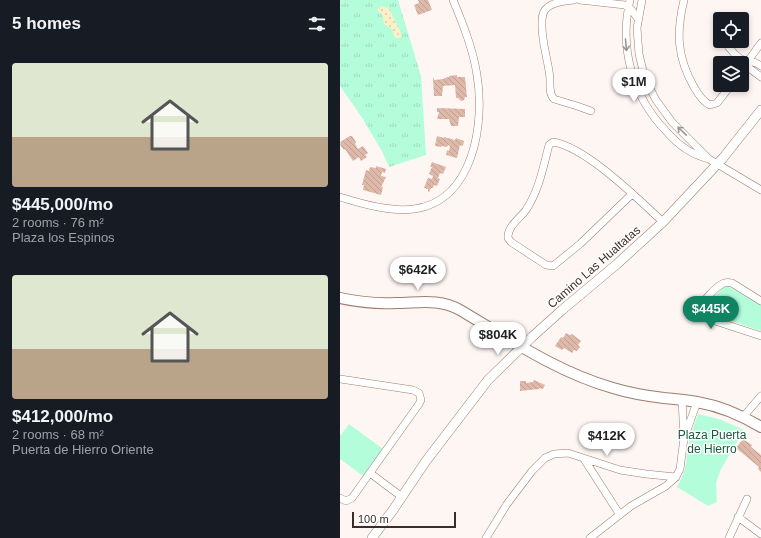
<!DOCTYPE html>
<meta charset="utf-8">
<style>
:root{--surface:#171b24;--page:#20242c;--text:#f1f3f6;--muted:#9ea1a6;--accent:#0e8463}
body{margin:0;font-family:Arial,sans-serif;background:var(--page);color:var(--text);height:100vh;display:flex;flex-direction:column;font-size:15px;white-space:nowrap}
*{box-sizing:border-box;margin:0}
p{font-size:13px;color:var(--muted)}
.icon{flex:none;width:22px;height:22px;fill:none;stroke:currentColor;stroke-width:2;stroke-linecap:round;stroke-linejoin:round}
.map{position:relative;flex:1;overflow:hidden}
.sheet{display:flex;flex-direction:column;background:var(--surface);width:340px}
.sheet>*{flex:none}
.tools{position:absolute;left:373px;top:12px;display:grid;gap:8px}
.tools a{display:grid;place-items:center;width:36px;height:36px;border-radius:4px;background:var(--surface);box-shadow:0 2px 6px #0003;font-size:20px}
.scale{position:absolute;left:12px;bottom:10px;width:104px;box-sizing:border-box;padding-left:4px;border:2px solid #3b2d27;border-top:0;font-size:11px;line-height:14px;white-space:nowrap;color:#3b2d27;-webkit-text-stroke:3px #fff;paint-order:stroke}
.price{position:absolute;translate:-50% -34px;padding:0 9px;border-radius:14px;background:#fff;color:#222;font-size:13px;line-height:26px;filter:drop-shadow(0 1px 2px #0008)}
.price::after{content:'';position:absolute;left:50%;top:24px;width:12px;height:9px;margin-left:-6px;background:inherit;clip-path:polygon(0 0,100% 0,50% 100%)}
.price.active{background:var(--accent);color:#fff}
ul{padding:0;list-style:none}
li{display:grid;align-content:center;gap:8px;height:212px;padding:0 12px}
li span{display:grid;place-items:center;height:124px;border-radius:4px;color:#555}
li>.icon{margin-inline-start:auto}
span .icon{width:72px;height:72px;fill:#fffc;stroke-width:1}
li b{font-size:17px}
h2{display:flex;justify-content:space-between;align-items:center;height:48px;padding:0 12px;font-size:17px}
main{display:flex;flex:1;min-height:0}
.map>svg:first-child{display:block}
.grass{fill:url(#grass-tufts)}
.sand{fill:url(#sand-dots)}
.green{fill:#b3fdda}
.building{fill:url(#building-back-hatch)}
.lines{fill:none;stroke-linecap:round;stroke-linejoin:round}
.minor-casing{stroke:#9f7d6e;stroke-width:8}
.tertiary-casing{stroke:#9f7d6e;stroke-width:10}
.secondary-casing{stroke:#9f7d6e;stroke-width:12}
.minor{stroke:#fff;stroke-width:7}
.tertiary{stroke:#fff;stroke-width:9}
.secondary{stroke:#fff;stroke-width:10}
.oneway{stroke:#9d9693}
.labels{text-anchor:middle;stroke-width:3;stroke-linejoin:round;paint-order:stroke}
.street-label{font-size:12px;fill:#3b2d27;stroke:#fff}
.park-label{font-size:12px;fill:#185a41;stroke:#fff}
</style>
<main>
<section class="sheet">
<h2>5 homes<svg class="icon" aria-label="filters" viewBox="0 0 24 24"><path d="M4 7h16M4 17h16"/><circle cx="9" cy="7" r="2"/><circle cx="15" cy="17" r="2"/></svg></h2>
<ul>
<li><span style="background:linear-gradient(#dfe7d0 60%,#b9a48a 0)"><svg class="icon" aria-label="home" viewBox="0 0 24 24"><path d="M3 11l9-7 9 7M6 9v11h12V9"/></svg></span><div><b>$445,000/mo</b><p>2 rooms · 76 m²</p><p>Plaza los Espinos</p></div></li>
<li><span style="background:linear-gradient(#dfe7d0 60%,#b9a48a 0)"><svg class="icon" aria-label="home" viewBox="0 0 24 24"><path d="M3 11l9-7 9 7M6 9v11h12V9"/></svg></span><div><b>$412,000/mo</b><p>2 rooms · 68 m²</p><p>Puerta de Hierro Oriente</p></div></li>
</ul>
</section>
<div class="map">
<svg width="421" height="538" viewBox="0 0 421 538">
<defs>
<pattern id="grass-tufts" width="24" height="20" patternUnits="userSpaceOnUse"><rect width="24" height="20" fill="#b3fdda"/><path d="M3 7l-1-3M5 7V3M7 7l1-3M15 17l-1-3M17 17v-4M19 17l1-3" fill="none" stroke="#9bd9bb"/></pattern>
<pattern id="sand-dots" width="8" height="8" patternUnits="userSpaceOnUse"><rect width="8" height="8" fill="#f9efc9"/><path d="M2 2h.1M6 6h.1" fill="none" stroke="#d6cdad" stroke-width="1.8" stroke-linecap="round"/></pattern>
<pattern id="building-back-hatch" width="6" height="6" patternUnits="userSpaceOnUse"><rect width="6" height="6" fill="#deb9a9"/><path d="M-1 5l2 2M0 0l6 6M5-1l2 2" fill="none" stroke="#bf9f91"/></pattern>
</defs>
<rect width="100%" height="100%" fill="#fef6f3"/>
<path class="grass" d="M 0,0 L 58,0 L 81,76 L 86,155 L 49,167 L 43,153 L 21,116 L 0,86 Z"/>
<path class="sand" d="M 41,6 L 48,8 L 50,10 L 61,33 L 62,36 L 60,38 L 54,37 L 53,30 L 44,24 L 42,15 L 37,10 Z"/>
<path class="green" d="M 388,286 L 421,305 L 421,331 L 370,314 L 365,311 L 364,307 L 366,304 L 384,287 Z
M 358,414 L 379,419 L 404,430 L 381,469 L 376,483 L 377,502 L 368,506 L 337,487 C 347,469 345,466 348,448 C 350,436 354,425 358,414 Z
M 9,424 L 43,449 L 23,476 L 0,459 L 0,436 Z"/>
<path class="building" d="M 78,0 L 88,0 L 92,10 L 78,15 L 74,5 L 79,3 Z
M 117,75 L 117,77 L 125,77 L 127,97 L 125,97 L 124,100 L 121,101 L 118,98 L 116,98 L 115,85 L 103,86 L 102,96 L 94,96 L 93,78 L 94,78 L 94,80 L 104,79 L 104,78 L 109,77 L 109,76 Z
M 97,108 L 125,109 L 125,117 L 119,117 L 118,126 L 111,126 L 109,119 L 97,119 L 99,112 L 97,112 Z
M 10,136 L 12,136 L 16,142 L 15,144 L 18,149 L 23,146 L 28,153 L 25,155 L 27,157 L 21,161 L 19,157 L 13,161 L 5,149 L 4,150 L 0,145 L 1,144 L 0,142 Z
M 97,136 L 104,138 L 104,137 L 115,140 L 116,138 L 124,141 L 123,146 L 120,145 L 117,158 L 106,155 L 107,150 L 109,151 L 110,146 L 108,145 L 107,147 L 102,146 L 101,147 L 95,146 Z
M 92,162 L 106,167 L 103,174 L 100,173 L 98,178 L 100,179 L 97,186 L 94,185 L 93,188 L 91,188 L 89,192 L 88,191 L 88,189 L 84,188 L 88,178 L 92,179 L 93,176 L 89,174 L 92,167 L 90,167 Z
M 36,166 L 46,169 L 45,173 L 42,172 L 41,176 L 46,177 L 41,187 L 43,187 L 41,195 L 23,190 L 24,185 L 22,185 L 26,170 L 29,171 L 30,167 L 36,168 Z
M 226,333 L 230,335 L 232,334 L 241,341 L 238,345 L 240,347 L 237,351 L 234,350 L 232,353 L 224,348 L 222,350 L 215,346 L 221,337 L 223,338 Z
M 194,380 L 205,385 L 203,389 L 200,388 L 199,389 L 180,391 L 180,381 L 186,381 L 186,383 L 193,382 Z
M 403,439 L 412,445 L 411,447 L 421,455 L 421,472 L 418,469 L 419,467 L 396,448 Z"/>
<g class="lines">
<g class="minor-casing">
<path id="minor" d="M 234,0 C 225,1 211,2 205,10 C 202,14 202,18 202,22 C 201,41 208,59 210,78 C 210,85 209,94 214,99 L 237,106 L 251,111
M 240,0 L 285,5 L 291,9 L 298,19
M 290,0 C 279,47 292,96 326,131 C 337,144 352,155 369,159
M 302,0 L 297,28 L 299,54 L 305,79 L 316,100 L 332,122 L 369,159 L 421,190
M 344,0 C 336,33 337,57 354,87 C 358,94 363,102 370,105 L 377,103 L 391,85
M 385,19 L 385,16
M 385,41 C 389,49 398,59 406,61 C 413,63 413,60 421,66
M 407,62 L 409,68 L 421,77
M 402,69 L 421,43
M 292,194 L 240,244 L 213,266 L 206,265 L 171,242 L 168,238 C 167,227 180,218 186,210 C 199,190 203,168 209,145 L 213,142 C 246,147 298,199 323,222
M 0,197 C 23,204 50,212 74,209 C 134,201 145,123 137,75 C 133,49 123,24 113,0
M 421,301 L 392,283 C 388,282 385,282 382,284 C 376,287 362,301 361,308 L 362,314 L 366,318 L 421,336
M 0,379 L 73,390 L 79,393 L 81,400 L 79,404 L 12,498 L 6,501 L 0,498
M 403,417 L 421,396
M 345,436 L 357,402
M 244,459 L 280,515
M 30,473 L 62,497
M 398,517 L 421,534
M 146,538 L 167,504 L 192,471 L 205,458 L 214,454 L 228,453 L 280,470 L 306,474 L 336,477
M 250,538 L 291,506 L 326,486 L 336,477 L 340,469 L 344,438 L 342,400
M 389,538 L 407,499"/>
</g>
<g class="tertiary-casing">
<path id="tertiary" d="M 32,538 L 53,510 L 86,461 L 148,380 L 192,337 L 222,310 L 277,264 L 323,222 L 383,158 L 421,110"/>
</g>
<g class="secondary-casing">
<path id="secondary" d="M 0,298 C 18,302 37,304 56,303 C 78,303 99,298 120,310 C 169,339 217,372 273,388 C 289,393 307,396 324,398 C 335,399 346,400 357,402 C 380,406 401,415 421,427"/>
</g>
<use href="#minor" class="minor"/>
<use href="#tertiary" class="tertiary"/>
<use href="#secondary" class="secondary"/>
</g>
<defs><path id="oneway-shaft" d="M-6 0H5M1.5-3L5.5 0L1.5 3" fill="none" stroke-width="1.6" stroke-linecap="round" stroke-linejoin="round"/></defs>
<g class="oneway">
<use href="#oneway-shaft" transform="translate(286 45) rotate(85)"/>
<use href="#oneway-shaft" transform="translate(342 131) rotate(-136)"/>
</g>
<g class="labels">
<g class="street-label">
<text transform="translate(254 267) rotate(-41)" y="4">Camino Las Hualtatas</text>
</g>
<g class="park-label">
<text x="372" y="439">Plaza Puerta<tspan x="372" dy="14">de Hierro</tspan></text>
</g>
</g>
</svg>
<div class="tools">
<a><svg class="icon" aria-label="locate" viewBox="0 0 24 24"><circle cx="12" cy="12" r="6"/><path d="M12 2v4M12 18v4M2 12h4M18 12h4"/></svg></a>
<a><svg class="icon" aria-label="layers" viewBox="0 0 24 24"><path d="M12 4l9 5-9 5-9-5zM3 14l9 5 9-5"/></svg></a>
</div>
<div class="scale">100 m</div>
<b class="price" style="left:294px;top:103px">$1M</b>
<b class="price" style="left:78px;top:291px">$642K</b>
<b class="price active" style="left:371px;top:330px">$445K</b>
<b class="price" style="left:158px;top:356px">$804K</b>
<b class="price" style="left:267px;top:457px">$412K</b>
</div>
</main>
